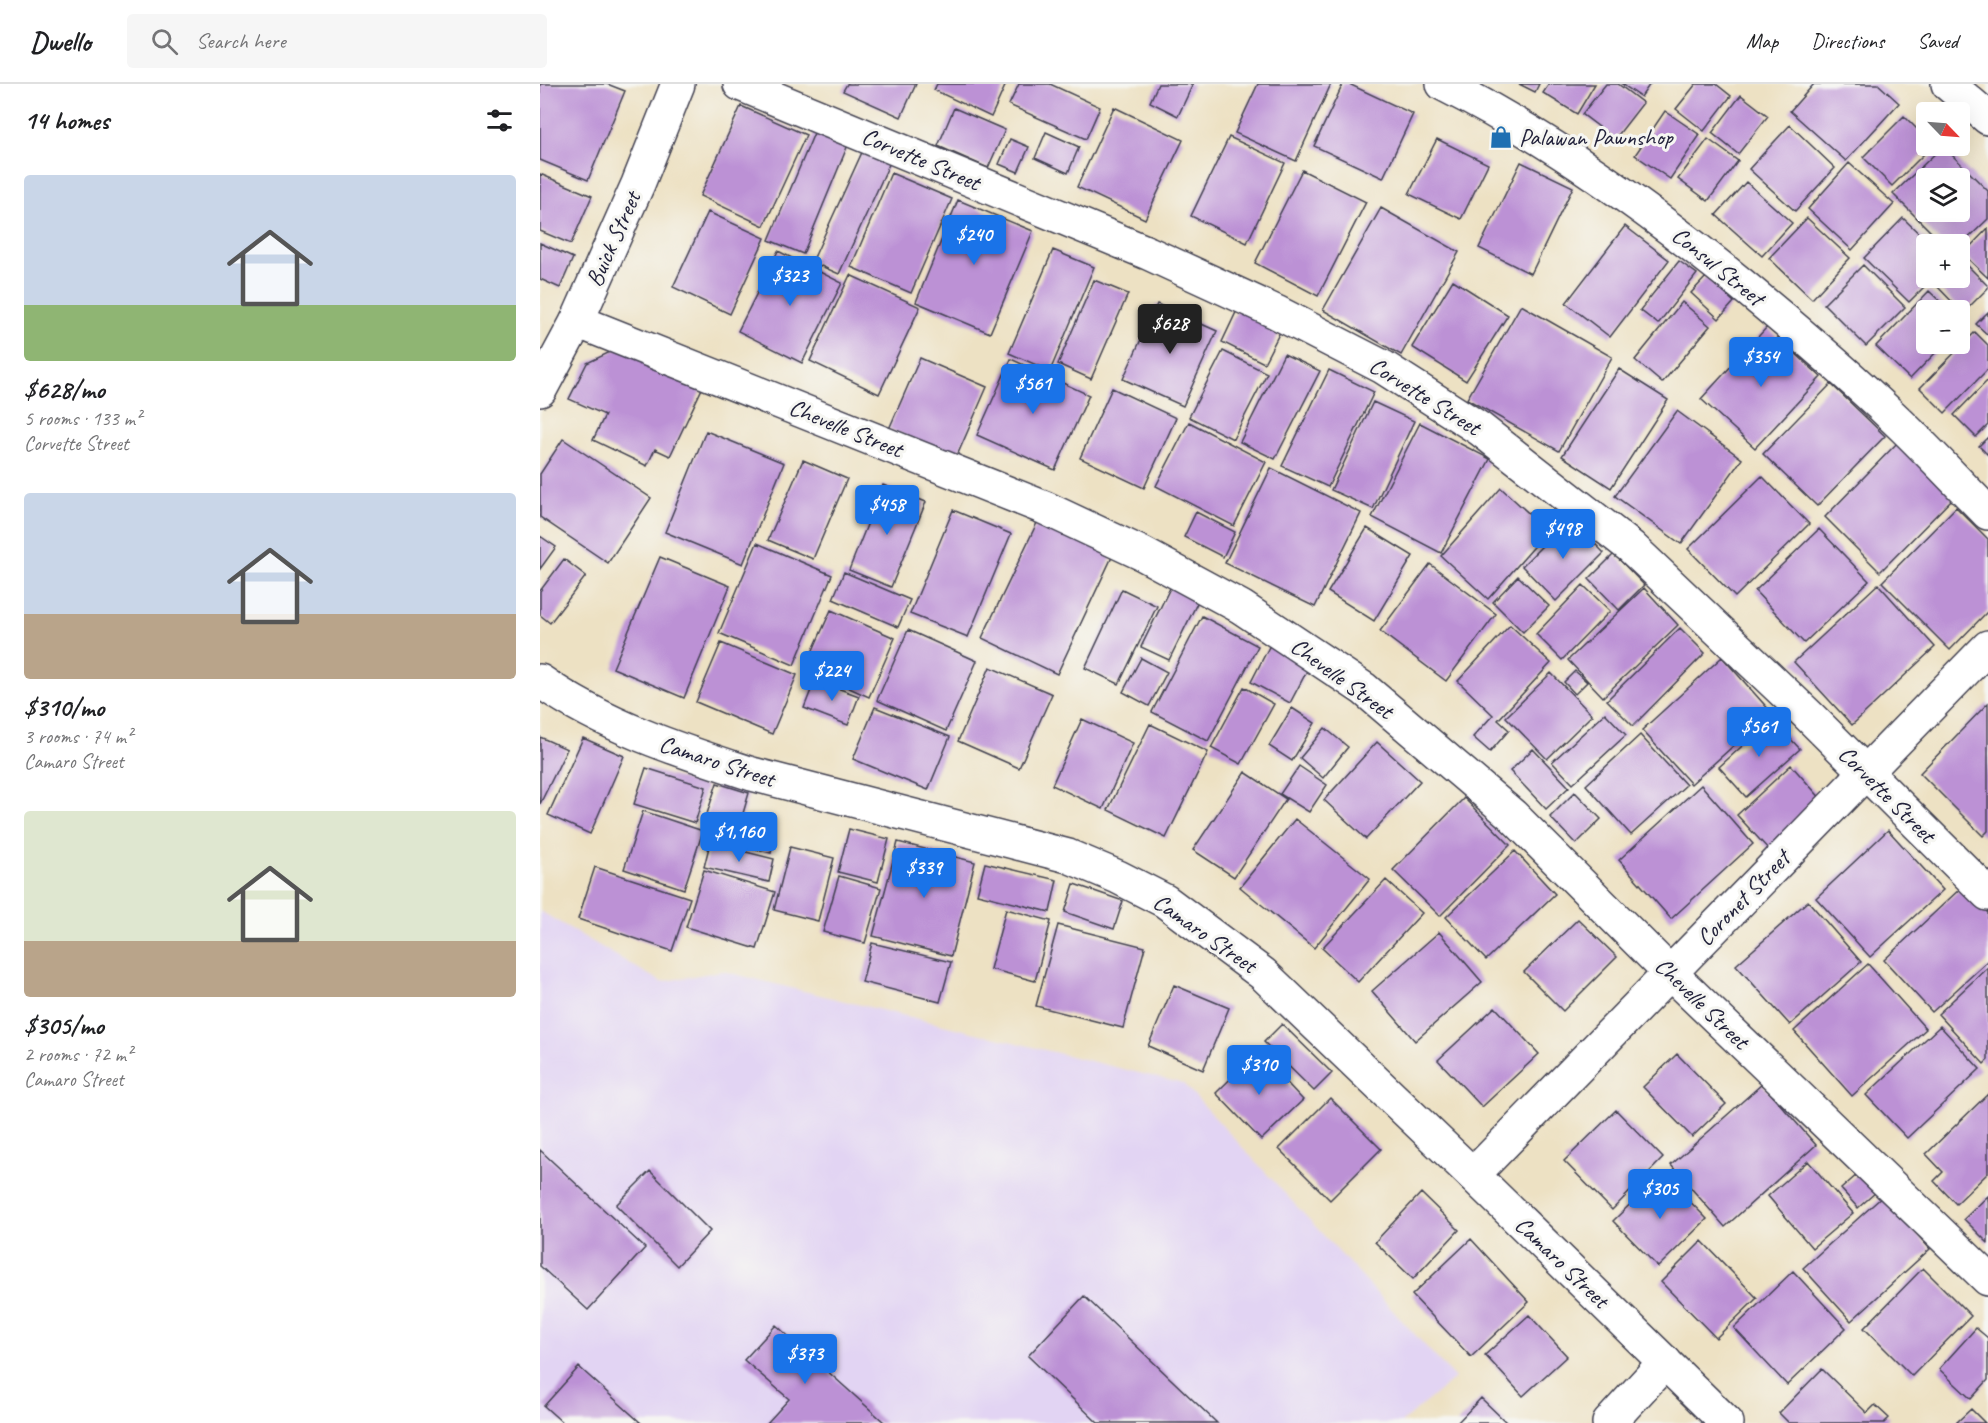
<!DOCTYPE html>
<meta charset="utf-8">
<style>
:root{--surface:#fff;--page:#f6f6f6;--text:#202124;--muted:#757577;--line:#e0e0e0;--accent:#1a73e8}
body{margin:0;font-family:Caveat,sans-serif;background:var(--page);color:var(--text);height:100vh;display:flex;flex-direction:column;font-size:22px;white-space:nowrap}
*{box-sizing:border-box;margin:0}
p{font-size:20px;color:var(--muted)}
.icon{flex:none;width:33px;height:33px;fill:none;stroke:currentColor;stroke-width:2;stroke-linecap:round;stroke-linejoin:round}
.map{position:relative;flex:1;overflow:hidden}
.details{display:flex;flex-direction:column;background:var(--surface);width:540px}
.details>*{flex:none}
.needle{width:39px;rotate:115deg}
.controls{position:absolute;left:1376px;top:18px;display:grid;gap:12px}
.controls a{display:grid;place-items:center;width:54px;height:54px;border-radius:6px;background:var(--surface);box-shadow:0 6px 24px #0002;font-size:30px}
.price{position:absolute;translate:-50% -51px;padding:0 14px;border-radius:6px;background:var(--accent);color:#fff;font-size:20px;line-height:39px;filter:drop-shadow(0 2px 3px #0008)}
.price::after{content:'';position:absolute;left:50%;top:36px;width:18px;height:14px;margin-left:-9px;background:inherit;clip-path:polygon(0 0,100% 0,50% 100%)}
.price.active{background:#222;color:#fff}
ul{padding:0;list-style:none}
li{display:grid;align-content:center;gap:12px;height:318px;padding:0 24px}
li span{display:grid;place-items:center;height:186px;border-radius:6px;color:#555}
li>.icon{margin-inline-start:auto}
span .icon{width:108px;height:108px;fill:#fffc;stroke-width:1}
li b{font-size:26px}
h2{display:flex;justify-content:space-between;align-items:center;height:72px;padding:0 24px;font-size:26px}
header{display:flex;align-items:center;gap:36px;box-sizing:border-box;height:84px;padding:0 30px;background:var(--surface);border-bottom:2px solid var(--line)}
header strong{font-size:28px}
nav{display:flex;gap:33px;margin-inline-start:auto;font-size:21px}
.search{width:420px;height:54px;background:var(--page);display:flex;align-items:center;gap:15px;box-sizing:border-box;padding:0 21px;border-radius:6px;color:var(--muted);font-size:22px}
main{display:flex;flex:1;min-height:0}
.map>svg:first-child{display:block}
.built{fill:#e2d4f3}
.building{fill:#bc91d5;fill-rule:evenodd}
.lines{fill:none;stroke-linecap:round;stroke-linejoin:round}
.street-casing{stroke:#403f4f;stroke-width:36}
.secondary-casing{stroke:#403f4f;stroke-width:36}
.street{stroke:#fff;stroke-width:33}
.secondary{stroke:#fff;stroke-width:33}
.labels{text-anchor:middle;stroke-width:6;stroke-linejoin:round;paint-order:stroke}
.poi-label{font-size:24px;fill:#22223b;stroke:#f6f6f2;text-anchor:start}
.street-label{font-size:24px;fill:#22223b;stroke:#f6f6f2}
</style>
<header>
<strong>Dwello</strong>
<div class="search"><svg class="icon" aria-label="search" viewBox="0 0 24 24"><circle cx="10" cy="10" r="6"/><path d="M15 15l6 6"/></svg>Search here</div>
<nav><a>Map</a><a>Directions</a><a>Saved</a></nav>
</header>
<main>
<section class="details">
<h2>14 homes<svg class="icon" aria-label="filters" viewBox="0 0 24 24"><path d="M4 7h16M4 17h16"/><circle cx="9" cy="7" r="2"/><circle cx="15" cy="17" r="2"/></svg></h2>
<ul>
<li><span style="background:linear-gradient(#c9d6e8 70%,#8fb573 0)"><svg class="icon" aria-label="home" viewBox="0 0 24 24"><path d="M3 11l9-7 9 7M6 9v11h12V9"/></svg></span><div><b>$628/mo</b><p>5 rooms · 133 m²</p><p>Corvette Street</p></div></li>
<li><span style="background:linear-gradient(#c9d6e8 65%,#b9a48a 0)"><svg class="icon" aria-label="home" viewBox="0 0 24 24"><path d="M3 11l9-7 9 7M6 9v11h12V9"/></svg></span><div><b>$310/mo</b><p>3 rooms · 74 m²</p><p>Camaro Street</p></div></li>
<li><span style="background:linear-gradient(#dfe7d0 70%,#b9a48a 0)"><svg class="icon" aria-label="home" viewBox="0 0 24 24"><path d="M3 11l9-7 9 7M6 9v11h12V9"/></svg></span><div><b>$305/mo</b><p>2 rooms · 72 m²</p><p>Camaro Street</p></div></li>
</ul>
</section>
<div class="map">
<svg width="1448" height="1339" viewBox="0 0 1448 1339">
<rect width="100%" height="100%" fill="#f6f6f2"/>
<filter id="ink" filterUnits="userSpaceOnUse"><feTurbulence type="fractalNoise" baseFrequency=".0167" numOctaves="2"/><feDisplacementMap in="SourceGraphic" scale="12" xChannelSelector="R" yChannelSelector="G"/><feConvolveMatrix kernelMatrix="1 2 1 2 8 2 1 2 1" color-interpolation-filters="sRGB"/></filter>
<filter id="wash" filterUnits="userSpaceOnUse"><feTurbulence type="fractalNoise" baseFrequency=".008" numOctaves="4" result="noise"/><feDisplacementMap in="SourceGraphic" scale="24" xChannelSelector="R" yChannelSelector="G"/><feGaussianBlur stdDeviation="1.35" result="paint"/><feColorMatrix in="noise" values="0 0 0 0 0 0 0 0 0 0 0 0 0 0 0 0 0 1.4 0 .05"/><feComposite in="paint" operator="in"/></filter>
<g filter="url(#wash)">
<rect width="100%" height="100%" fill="#ede1c3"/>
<path class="built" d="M 0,827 L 121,898 L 182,887 L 644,1000 L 915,1294 L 861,1339 L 0,1339 Z"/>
<g id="blocks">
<path class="building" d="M 0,0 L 67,0 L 85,7 L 48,96 L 0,76 Z
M 307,0 L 376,0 L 361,33 L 303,7 Z
M 397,0 L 466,0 L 451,33 L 394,6 Z
M 479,0 L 510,0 L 560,23 L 546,55 L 469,21 Z
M 618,0 L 653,0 L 638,32 L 610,18 Z
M 718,0 L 791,0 L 756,77 L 695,49 Z
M 803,0 L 809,0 L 873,30 L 843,94 L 774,62 Z
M 979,0 L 999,0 L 995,8 Z
M 1009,0 L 1055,0 L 1037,30 L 1003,9 Z
M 1066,0 L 1078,0 L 1103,19 L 1075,55 L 1042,30 Z
M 1082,0 L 1110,0 L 1101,13 Z
M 1156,0 L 1176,0 L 1191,12 L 1164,47 L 1136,25 Z
M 1274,0 L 1338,0 L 1359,19 L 1306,77 L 1250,27 Z
M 1201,11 L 1228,32 L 1198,70 L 1172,49 Z
M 201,22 L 266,51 L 224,142 L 160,112 Z
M 574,23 L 643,56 L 605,135 L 537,103 Z
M 414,24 L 465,46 L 448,84 L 398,62 Z
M 1125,27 L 1160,51 L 1130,95 L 1095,71 Z
M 1364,32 L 1386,54 L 1386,62 L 1392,62 L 1352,102 L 1323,73 Z
M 1250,41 L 1295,84 L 1255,127 L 1209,85 Z
M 277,42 L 310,56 L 263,170 L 229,156 Z
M 506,48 L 539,63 L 528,89 L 495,74 Z
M 689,53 L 745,79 L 707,159 L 651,132 Z
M 470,55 L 489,63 L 478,88 L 459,80 Z
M 897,55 L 948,80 L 921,135 L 869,110 Z
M 1168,55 L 1198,77 L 1168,117 L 1138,95 Z
M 1403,62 L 1448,107 L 1448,135 L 1419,163 L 1419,160 L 1403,160 L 1353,110 ZM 1386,94 L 1419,94 L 1419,128 L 1386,128 Z
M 324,64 L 351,76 L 299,190 L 272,178 Z
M 981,78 L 1033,103 L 991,190 L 939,164 Z
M 1309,79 L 1354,120 L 1312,166 L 1268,125 Z
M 762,86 L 826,118 L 778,212 L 715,179 Z
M 351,89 L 412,115 L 371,209 L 311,183 Z
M 0,90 L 52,112 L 31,160 L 0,147 Z
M 1206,98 L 1252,139 L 1222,172 L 1176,131 Z
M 418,116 L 493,147 L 450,249 L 376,218 Z
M 841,124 L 919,168 L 861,271 L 783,226 Z
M 168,128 L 225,154 L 190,230 L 133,203 Z
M 1267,134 L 1310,174 L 1272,215 L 1229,174 Z
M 1363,134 L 1390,160 L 1386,160 L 1386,194 L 1393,194 L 1369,218 L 1324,174 Z
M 1085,142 L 1129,176 L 1070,253 L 1026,219 Z
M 1448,144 L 1448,194 L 1423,170 Z
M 0,159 L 33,174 L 20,204 L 0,195 Z
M 513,166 L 554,183 L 510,287 L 469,269 Z
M 238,167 L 302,199 L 262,279 L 198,247 Z
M 1419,173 L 1448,202 L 1448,204 L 1423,229 L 1394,199 L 1399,194 L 1419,194 Z
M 1139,177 L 1157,190 L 1118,240 L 1100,226 Z
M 1323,181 L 1365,223 L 1326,262 L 1284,220 Z
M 310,191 L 380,223 L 339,310 L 270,277 Z
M 1166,193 L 1194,218 L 1179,235 L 1151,209 Z
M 554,196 L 588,210 L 551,295 L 518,280 Z
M 913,196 L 968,231 L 926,297 L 872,263 Z
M 1389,207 L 1409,226 L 1386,226 L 1386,260 L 1404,260 L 1370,295 L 1336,262 Z
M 1142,218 L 1170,242 L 1122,299 L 1095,276 Z
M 617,220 L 677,247 L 643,322 L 583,295 Z
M 981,221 L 1072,273 L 1019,367 L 927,315 Z
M 699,222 L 742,244 L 724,279 L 682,258 Z
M 1448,228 L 1448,251 L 1436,240 Z
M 1227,243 L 1281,293 L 1215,364 L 1161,315 Z
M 1435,248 L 1448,261 L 1448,285 L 1405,329 L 1380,304 Z
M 89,259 L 166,296 L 130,372 L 115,365 L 107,382 L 53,356 L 65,331 L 29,315 L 47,279 Z
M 683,267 L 727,289 L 693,355 L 649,333 Z
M 744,270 L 780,287 L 735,375 L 700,358 Z
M 380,274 L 447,303 L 416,374 L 349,345 Z
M 471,275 L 549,311 L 515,386 L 437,351 Z
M 1079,285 L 1128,316 L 1071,404 L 1022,372 Z
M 789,286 L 834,308 L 788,403 L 742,382 Z
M 1448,296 L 1448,341 L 1436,353 L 1414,331 Z
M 1291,300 L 1345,352 L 1277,422 L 1223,370 Z
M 572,304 L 636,334 L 604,404 L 540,374 Z
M 833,318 L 874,337 L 833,425 L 791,406 Z
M 1137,327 L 1202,375 L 1141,460 L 1075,412 Z
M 649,338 L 726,378 L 694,442 L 616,402 Z
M 880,339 L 950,375 L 901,469 L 832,433 Z
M 166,347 L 244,379 L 203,480 L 125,448 Z
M 1448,353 L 1448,371 L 1439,362 Z
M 1362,354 L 1418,409 L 1340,488 L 1285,433 Z
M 23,355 L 111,414 L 68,479 L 0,433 L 0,390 Z
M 263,376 L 307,395 L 273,475 L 228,456 Z
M 731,384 L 821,429 L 775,523 L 685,479 Z
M 1222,392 L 1269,440 L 1195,513 L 1148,465 Z
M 343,401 L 386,418 L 351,503 L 309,486 Z
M 961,404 L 1008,447 L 948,515 L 901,472 Z
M 505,422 L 579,458 L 517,590 L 442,554 Z
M 1416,423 L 1448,455 L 1448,527 L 1410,566 L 1342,498 Z
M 413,426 L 471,450 L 428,553 L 370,530 Z
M 656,428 L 695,448 L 683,473 L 644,453 Z
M 1030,434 L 1064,469 L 1016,517 L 982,482 Z
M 827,444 L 873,472 L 834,537 L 788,508 Z
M 1279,445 L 1329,497 L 1264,559 L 1215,507 Z
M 0,452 L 16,463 L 0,485 Z
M 217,459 L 292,491 L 254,581 L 179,549 Z
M 1074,470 L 1104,501 L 1079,526 L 1049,495 Z
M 120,473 L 190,502 L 144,614 L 73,584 Z
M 24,475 L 46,492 L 10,539 L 0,531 L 0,507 Z
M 890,480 L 956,530 L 906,597 L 840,547 Z
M 304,488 L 370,516 L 358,543 L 293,515 Z
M 978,492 L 1009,522 L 983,548 L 953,518 Z
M 634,496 L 662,509 L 629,576 L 601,563 Z
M 1338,500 L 1395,563 L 1312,641 L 1254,578 Z
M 1043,501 L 1070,527 L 1022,576 L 996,550 Z
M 1104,504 L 1138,541 L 1063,613 L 1028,576 Z
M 582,505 L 617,522 L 579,600 L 545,584 Z
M 291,526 L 355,554 L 329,613 L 265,584 Z
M 662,532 L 718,562 L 668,657 L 612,628 Z
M 970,541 L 1011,579 L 958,636 L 969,646 L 950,668 L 933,653 L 953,631 L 918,597 Z
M 1140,544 L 1165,569 L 1093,642 L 1067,616 Z
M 368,546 L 437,577 L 406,647 L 337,616 Z
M 181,559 L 257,591 L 232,650 L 156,618 Z
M 730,561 L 770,581 L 750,619 L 711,598 Z
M 1182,573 L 1231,628 L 1151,700 L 1102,646 Z
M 601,574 L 627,588 L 609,622 L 583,608 Z
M 450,583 L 512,610 L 479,684 L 418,657 Z
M 1035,587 L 1047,598 L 1035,610 L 1024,598 Z
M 1011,589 L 1052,631 L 1007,675 L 966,633 Z
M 275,596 L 319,612 L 308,641 L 264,624 Z
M 704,603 L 734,620 L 701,680 L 671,664 Z
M 1448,619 L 1448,747 L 1443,752 L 1380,689 Z
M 335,623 L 410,653 L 388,706 L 313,675 Z
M 752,624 L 775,639 L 752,677 L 729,662 Z
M 1065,629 L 1086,651 L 1033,700 L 1012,678 Z
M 542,635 L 593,659 L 563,725 L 512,701 Z
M 1232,635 L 1260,665 L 1206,713 L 1179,683 Z
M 610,640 L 668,668 L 626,754 L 568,726 Z
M 785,644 L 808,663 L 783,694 L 760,674 Z
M 1100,651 L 1146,701 L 1091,751 L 1046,701 Z
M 0,653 L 27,665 L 0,720 Z
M 43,654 L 84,672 L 50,750 L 8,731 Z
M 837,658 L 880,697 L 826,755 L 784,716 Z
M 993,665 L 1029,703 L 1006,725 L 970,687 Z
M 1251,681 L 1283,717 L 1230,767 L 1197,731 Z
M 759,682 L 787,701 L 769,728 L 740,710 Z
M 106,684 L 166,703 L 155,739 L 94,720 Z
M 705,688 L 746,715 L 694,793 L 653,766 Z
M 177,699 L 209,709 L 199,743 L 166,733 Z
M 1161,701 L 1213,760 L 1131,835 L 1079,776 Z
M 1035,708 L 1061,735 L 1036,760 L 1010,733 Z
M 924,714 L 970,761 L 900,832 L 853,786 Z
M 103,727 L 163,747 L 144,805 L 84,785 Z
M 755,735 L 830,795 L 774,864 L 700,803 Z
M 181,742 L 234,755 L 231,769 L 178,756 Z
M 309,745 L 349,755 L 338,798 L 298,788 Z
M 1348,746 L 1403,806 L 1330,873 L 1276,814 Z
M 358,758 L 435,778 L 411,872 L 333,852 Z
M 170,759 L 234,775 L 229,798 L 164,783 Z
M 250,763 L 294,774 L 278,837 L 234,826 Z
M 975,767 L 1015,810 L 946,876 L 906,833 Z
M 445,779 L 517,796 L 510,828 L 437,810 Z
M 55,783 L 150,814 L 132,867 L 38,835 Z
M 164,786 L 235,808 L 217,865 L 146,843 Z
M 299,792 L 341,804 L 325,859 L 283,848 Z
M 846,796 L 882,829 L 818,898 L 782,864 Z
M 534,800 L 583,817 L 574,845 L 525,828 Z
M 1423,802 L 1448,829 L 1448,877 L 1392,928 L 1344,876 Z
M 1268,817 L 1321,878 L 1250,941 L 1196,881 Z
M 466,825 L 511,837 L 495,897 L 450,885 Z
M 1038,835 L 1077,873 L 1023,927 L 984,888 Z
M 518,841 L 605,863 L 583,944 L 496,922 Z
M 899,848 L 942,898 L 875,957 L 832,907 Z
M 332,859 L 411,878 L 400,918 L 322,898 Z
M 1328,880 L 1386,945 L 1312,1012 L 1254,947 Z
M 1448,883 L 1448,976 L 1444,980 L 1398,930 Z
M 634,901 L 689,924 L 663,986 L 608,962 Z
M 955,923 L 999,970 L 942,1023 L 898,976 Z
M 742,940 L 792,989 L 774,1007 L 724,958 Z
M 1400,942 L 1440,985 L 1367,1054 L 1326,1011 Z
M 718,968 L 763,1016 L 721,1056 L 676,1009 Z
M 1137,970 L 1186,1020 L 1152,1053 L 1103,1003 Z
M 1222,1000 L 1276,1061 L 1185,1143 L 1131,1081 Z
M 1448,1010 L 1448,1089 L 1416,1120 L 1394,1097 L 1403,1088 L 1386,1070 Z
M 790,1014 L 841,1065 L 790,1116 L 739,1065 Z
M 1076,1026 L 1123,1074 L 1072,1126 L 1024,1077 Z
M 0,1066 L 105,1164 L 48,1226 L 0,1182 Z
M 1268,1077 L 1313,1129 L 1272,1164 L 1228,1112 Z
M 110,1087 L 170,1147 L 137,1182 L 76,1121 Z
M 1122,1089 L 1167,1135 L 1118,1183 L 1073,1137 Z
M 1319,1089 L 1336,1108 L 1318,1124 L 1301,1105 Z
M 881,1109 L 919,1146 L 873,1195 L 835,1158 Z
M 1343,1112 L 1390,1165 L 1311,1237 L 1263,1184 Z
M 1448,1112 L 1448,1159 L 1424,1135 Z
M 931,1155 L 989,1218 L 931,1273 L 872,1211 Z
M 1162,1157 L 1217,1214 L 1176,1254 L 1121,1198 Z
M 1383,1184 L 1431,1232 L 1372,1292 L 1324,1244 Z
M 1253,1187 L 1306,1244 L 1247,1301 L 1194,1244 Z
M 544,1212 L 677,1339 L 558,1339 L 488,1272 Z
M 989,1231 L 1027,1272 L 983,1312 L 945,1271 Z
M 236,1241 L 345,1339 L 227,1339 L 249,1315 L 204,1276 Z
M 1436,1244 L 1448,1254 L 1448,1296 L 1431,1315 L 1399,1285 Z
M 39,1283 L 101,1339 L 23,1339 L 4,1322 Z
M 1282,1285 L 1327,1329 L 1335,1321 L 1349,1334 L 1344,1339 L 1249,1339 L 1239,1329 Z
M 941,1314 L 967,1339 L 917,1339 Z
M 1431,1325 L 1445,1339 L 1416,1339 Z"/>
</g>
</g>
<g filter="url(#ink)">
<use href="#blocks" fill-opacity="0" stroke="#403f4f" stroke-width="1.5"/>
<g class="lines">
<g class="street-casing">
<path id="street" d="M 200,0 L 608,169 L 736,228 L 843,283 L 940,345 L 1091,463 L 1267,630 L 1448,810
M 903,0 C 1010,54 1108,125 1201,200 C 1253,243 1304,286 1352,332 C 1385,363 1416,397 1448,429
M 37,237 L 505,424 L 603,470 L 701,523 L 824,605 L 972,731 L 1130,889 L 1448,1195
M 933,1091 L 1448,563
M 1069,1339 L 1125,1278"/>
</g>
<g class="secondary-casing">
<path id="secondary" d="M 1408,0 L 1448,34
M 0,306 L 37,237 L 98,100 L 138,0
M 0,597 C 64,642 138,666 212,690 L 528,772 L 578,793 L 625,817 L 723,890 L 933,1091 L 1187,1339"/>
</g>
<use href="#street" class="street"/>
<use href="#secondary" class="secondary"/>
</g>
</g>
<defs>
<g id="shop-bare" transform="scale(1.8)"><path d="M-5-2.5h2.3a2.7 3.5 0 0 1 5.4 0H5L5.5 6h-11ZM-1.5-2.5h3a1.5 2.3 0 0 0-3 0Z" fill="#1f6fb2" stroke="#f6f6f2" stroke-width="2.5" paint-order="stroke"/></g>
</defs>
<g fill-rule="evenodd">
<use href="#shop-bare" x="961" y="53"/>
</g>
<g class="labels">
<g class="poi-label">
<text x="979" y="61">Palawan Pawnshop</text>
</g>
<g class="street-label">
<text transform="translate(381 75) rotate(23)" y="8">Corvette Street</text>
<text transform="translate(73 155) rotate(-66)" y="8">Buick Street</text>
<text transform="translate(1178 182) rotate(39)" y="8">Consul Street</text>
<text transform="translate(885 312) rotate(32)" y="8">Corvette Street</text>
<text transform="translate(306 344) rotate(22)" y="8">Chevelle Street</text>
<text transform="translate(802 594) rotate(36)" y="8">Chevelle Street</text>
<text transform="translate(177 677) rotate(18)" y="8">Camaro Street</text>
<text transform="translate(1347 710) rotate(45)" y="8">Corvette Street</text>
<text transform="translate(1203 814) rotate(-46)" y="8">Coronet Street</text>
<text transform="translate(665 849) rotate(35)" y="8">Camaro Street</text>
<text transform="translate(1162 919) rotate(44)" y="8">Chevelle Street</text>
<text transform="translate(1022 1178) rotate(44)" y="8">Camaro Street</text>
</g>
</g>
</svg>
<div class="controls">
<a><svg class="needle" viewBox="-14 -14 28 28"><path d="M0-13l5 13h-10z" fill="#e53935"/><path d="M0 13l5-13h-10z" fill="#757577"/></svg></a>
<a><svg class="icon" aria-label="layers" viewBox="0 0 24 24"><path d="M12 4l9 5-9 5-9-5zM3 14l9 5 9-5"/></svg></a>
<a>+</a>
<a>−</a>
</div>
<b class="price" style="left:434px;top:182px">$240</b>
<b class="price" style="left:250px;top:223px">$323</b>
<b class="price active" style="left:630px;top:271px">$628</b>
<b class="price" style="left:1221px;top:304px">$354</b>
<b class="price" style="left:493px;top:331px">$561</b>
<b class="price" style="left:347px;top:452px">$458</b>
<b class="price" style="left:1023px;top:476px">$498</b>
<b class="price" style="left:292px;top:618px">$224</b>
<b class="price" style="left:1219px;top:674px">$561</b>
<b class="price" style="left:199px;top:779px">$1,160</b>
<b class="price" style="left:384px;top:815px">$339</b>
<b class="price" style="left:719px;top:1012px">$310</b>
<b class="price" style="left:1120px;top:1136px">$305</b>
<b class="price" style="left:265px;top:1301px">$373</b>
</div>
</main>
